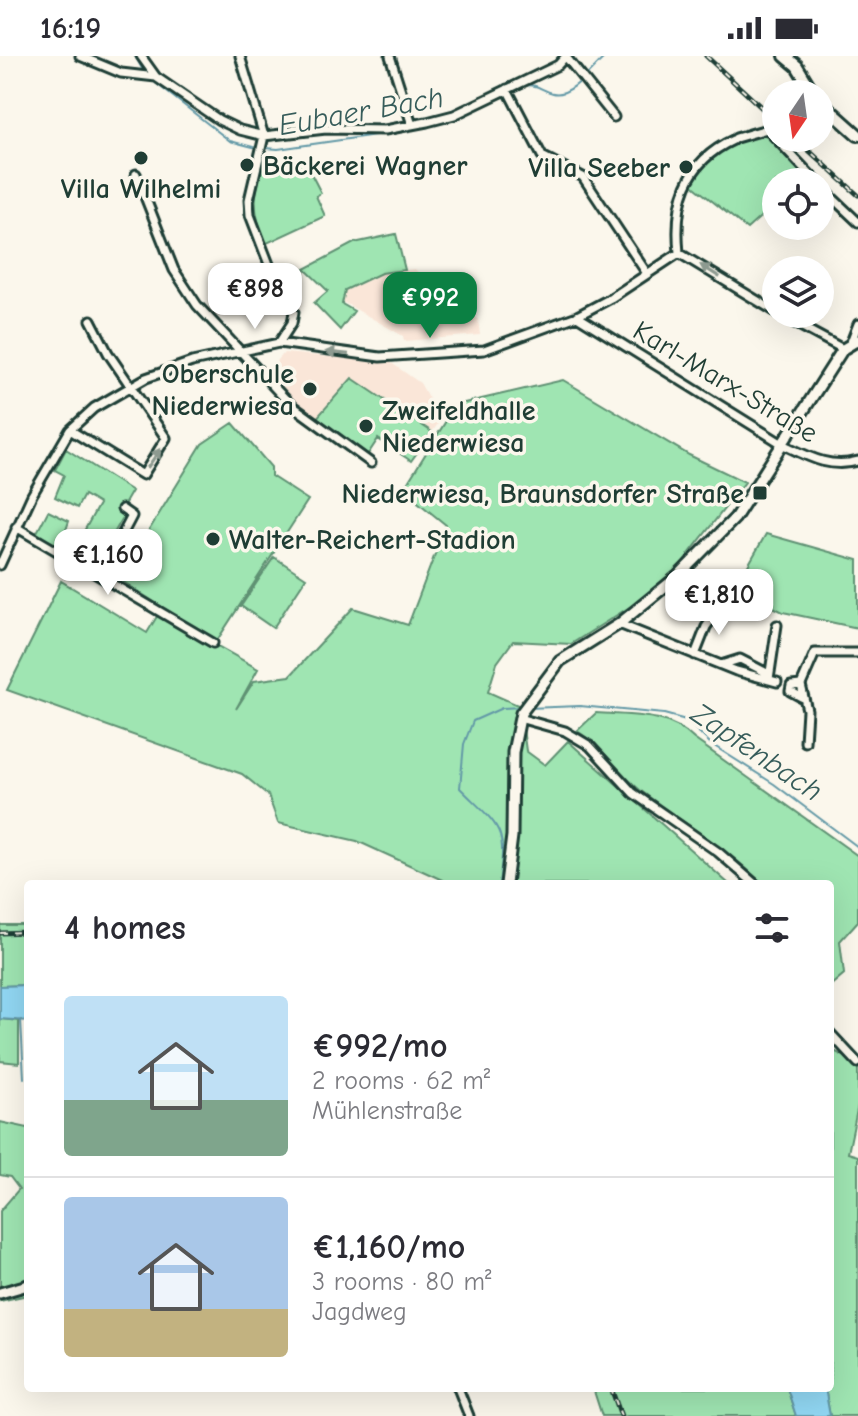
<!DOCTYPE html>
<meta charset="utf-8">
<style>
:root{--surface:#fff;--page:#f2f2f3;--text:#2b2b33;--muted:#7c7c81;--line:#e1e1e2;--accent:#0b8043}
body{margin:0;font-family:"Comic Neue",sans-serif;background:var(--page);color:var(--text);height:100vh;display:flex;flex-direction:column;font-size:30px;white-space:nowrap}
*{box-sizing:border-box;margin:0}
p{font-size:26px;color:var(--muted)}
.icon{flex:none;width:44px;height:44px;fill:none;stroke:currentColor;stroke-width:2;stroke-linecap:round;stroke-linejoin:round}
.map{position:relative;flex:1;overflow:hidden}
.details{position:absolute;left:24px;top:824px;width:810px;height:512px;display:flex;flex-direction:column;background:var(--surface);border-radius:8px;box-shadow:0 8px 32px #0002}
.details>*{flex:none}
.needle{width:52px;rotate:193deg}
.tools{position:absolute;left:762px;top:24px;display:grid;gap:16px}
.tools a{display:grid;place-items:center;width:72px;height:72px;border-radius:50%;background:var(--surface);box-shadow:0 8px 32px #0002;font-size:40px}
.price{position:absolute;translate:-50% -68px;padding:0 18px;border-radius:16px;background:#fff;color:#222;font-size:26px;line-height:52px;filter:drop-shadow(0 2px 4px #0008)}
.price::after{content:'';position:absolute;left:50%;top:48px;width:24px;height:18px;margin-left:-12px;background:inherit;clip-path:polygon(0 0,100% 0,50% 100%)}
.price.selected{background:var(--accent);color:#fff}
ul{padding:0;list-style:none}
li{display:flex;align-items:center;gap:24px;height:200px;padding:0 40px}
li+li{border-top:2px solid var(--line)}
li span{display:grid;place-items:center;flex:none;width:224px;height:160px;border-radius:8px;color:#555}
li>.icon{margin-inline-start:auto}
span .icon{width:96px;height:96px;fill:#fffc;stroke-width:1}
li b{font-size:34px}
h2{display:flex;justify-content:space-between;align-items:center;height:96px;padding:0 40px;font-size:34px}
.status{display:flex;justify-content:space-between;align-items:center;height:56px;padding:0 40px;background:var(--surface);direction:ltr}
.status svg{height:22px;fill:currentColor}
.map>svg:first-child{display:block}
.built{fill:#fae6d8}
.green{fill:#9fe5b2;stroke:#5f9173;stroke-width:2}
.water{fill:#91d7f3;stroke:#6399a7;stroke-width:2}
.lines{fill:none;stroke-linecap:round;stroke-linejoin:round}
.stream{stroke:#6399a7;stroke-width:2}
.minor-casing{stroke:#1f3d34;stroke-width:13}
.tertiary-casing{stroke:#1f3d34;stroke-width:15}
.secondary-casing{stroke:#1f3d34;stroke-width:16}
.minor{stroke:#fbf7ec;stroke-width:7}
.tertiary{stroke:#fbf7ec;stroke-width:9}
.secondary{stroke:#fbf7ec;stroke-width:10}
.rail-casing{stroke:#1f3d34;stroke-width:5}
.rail{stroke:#fbf7ec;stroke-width:2;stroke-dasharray:6;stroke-linecap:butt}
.oneway{fill:#8d9a90}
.poi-dot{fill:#1f3d34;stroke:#fbf7ec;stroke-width:3}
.labels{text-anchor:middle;stroke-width:7;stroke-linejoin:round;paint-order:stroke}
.poi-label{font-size:28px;font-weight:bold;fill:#1f3d34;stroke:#fbf7ec;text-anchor:start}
.street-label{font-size:28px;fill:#1f3d34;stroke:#fbf7ec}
.water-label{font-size:30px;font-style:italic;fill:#365c5a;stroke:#fbf7ec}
</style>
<div class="status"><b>16:19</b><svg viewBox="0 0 49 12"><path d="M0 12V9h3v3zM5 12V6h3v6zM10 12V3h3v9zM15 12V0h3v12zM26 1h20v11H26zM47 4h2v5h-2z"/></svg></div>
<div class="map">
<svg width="858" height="1360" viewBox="0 0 858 1360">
<rect width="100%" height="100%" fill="#fbf7ec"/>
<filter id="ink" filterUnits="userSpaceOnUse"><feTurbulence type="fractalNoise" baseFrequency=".0125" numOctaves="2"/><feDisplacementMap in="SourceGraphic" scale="16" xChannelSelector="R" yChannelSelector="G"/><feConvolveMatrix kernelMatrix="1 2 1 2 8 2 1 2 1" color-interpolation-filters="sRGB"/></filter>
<g filter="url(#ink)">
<path class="built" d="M 415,213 L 446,246 L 478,263 L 480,279 L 404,285 L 403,280 L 343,246 L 345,234 L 381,217 Z
M 284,297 L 390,306 L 420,327 L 441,364 L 432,376 L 352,322 L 314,365 L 265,319 Z"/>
<path class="green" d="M 757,77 L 770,82 L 805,121 L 800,126 L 776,126 L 776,147 L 747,173 L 691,128 L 707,100 Z
M 265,101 L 305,106 L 321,137 L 316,140 L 325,160 L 265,188 C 251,150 254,138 265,101 Z
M 396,178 L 405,214 L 381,217 L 345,234 L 342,248 L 354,255 L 340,274 L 314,247 L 328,235 L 305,213 L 354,187 Z
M 352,322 L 432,376 L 411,405 L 378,383 L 366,401 L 314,365 Z
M 563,324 L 689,399 L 745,426 L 675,516 L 639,545 L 571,588 L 513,585 L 497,607 L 488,636 L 520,650 L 526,695 L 545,709 L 568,685 L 729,828 L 451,828 L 357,785 L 278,767 L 268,739 L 242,718 L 7,634 L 61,525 L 147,577 L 159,557 L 258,613 L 236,653 L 254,625 L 290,620 L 353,552 L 408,569 L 446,469 L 403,434 L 456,349 Z
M 233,367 L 271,411 L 271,420 L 308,444 L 216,586 L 119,523 L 202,388 Z
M 66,393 L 132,435 L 121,454 L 125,458 L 106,491 L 100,490 L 93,506 L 101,511 L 109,498 L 100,515 L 64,494 L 66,492 L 73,495 L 99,448 L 84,439 L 77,452 L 55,441 L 64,419 L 55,414 Z
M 48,455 L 69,465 L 60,492 L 36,478 Z
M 766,478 L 858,504 L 858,572 L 783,556 L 744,536 L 742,520 Z
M 274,501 L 306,522 L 273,572 L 241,550 Z
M 596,657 C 632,660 667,656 694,683 L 858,800 L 858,865 L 840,885 L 844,918 L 830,930 L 830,828 L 763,828 C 726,791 681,766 640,734 C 617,715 603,690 577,675 Z
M 0,869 L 28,869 L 28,929 L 0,930 Z
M 0,963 L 19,965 L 19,1007 L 0,1005 Z
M 830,993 L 858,1007 L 858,1049 L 848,1097 L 858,1100 L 858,1360 L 830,1360 L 825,1332 L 830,1332 Z
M 0,1066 L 28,1072 L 28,1239 L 0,1245 L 0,1155 L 19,1133 L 10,1121 L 0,1119 Z
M 593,1332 L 787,1332 L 796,1360 L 602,1360 Z"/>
<path class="water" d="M 28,929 L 28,965 L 0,963 L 0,930 Z
M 787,1332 L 825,1332 L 830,1360 L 796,1360 Z"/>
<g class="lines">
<path class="stream" d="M 135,0 L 145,18
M 149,22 L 230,85 L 253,91 L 278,93 L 383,78
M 397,75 L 460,61 L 523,30 C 538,27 540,34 553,37 C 571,42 594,10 606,0
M 528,652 L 580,650 L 664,658 L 686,664 L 711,688 L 774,728 L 858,791
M 499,828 C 507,770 501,773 460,732 L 464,688 L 473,665 L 502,652 L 522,651
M 21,964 L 24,1022"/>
<g class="minor-casing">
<path id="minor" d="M 80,0 L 121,17 L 156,21 L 219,64 L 240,74 L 264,80 L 326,73 L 385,74 L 427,66 L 454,59 L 558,9 L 566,0
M 141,0 L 156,21
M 240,0 L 264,80 L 249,144 L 250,159 L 277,229 L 294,256 L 292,267 L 279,287
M 390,0 L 412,69
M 566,1 L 614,61
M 507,33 L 542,100 L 583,121 L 646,216
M 736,82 L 767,73 L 817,126
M 136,118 L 174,214 L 197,249 L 290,348 L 371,407
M 820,130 L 858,166
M 679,197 C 674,147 685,106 733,84
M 778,258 L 843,293
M 577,260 L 784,389 C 809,401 830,413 858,405
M 851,286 L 858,268
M 70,374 L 143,419 L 166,382 L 108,297 L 91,264
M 16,471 L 213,587
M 0,509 L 32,439 L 70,374 L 94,352 L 146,322 L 192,306 L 279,287 L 380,301 L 484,294 L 577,260 L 611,242 L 679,197 L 776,256
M 101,519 L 132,460 L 122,453
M 619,568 L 736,615 L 777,626
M 695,599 L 706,571 L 720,551
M 721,609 L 740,603 L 769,618
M 769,623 L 777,569
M 801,629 L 807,654 L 805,686
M 801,641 L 790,635 L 791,630 L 801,629 L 815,597 L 858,597
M 519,662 L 565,675 L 590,690 L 633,737 L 718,796 L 755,828
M 830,977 L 858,1007
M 458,1332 L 469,1360"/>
</g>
<g class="tertiary-casing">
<path id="tertiary" d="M 506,828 L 512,780 L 513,696 L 521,657 L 560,605 L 619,568 L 678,520 L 735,462 L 843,293 L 858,284
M 0,1237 L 28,1229"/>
</g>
<g class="secondary-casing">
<path id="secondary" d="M 785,0 L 797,10 L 814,38
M 820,45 L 858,79"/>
</g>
<use href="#minor" class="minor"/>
<use href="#tertiary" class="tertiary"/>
<use href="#secondary" class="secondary"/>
<g class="rail-casing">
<path id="rail" d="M 706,0 L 776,65
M 795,82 L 858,139
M 0,877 L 28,876
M 611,1332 L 621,1360"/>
</g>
<use href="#rail" class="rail"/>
</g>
<defs><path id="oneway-solid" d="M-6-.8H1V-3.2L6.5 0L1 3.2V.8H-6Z" transform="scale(2)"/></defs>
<g class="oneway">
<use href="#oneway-solid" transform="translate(710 215) rotate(-148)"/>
<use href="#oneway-solid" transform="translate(337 297) rotate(-173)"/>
<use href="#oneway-solid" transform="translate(154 402) rotate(-56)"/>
</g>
</g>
<g class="poi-dot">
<circle cx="141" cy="102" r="8"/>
<circle cx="247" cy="109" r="8"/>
<circle cx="686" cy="111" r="8"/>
<circle cx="310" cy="333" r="8"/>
<circle cx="366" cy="370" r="8"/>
<rect x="752" y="429" width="16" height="16" rx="4"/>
<circle cx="213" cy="483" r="8"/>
</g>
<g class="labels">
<g class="poi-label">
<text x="263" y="119">Bäckerei Wagner</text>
<text x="670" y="121" text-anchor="end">Villa Seeber</text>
<text x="141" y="142" text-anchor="middle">Villa Wilhelmi</text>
<text x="294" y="327" text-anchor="end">Oberschule<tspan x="294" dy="32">Niederwiesa</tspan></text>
<text x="382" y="364">Zweifeldhalle<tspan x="382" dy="32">Niederwiesa</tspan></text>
<text x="744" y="447" text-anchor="end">Niederwiesa, Braunsdorfer Straße</text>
<text x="229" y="493">Walter-Reichert-Stadion</text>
</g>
<g class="street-label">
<text transform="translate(726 325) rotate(31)" y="10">Karl-Marx-Straße</text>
</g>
<g class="water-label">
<text transform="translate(361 55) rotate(-10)" y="10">Eubaer Bach</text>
<text transform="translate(757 696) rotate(34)" y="10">Zapfenbach</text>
</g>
</g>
</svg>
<div class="tools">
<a><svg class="needle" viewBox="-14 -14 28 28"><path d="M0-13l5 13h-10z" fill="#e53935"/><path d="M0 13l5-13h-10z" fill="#7c7c81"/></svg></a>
<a><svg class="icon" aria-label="locate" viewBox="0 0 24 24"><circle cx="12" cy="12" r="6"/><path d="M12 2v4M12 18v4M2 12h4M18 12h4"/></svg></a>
<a><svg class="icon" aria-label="layers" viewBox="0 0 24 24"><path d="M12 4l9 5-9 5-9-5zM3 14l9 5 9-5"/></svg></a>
</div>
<b class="price" style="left:255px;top:275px">€898</b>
<b class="price selected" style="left:430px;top:284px">€992</b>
<b class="price" style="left:108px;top:541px">€1,160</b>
<b class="price" style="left:719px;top:581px">€1,810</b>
<section class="details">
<h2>4 homes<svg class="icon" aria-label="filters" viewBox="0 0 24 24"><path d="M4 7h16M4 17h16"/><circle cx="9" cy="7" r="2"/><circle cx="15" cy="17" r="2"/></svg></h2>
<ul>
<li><span style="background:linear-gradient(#bfe0f5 65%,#7fa58c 0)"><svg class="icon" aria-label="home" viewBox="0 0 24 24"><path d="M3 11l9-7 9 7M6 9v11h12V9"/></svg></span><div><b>€992/mo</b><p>2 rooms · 62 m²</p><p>Mühlenstraße</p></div></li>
<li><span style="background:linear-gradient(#a9c7e8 70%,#c2b280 0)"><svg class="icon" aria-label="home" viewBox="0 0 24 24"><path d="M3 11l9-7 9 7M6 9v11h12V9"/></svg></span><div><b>€1,160/mo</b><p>3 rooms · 80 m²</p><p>Jagdweg</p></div></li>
</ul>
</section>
</div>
